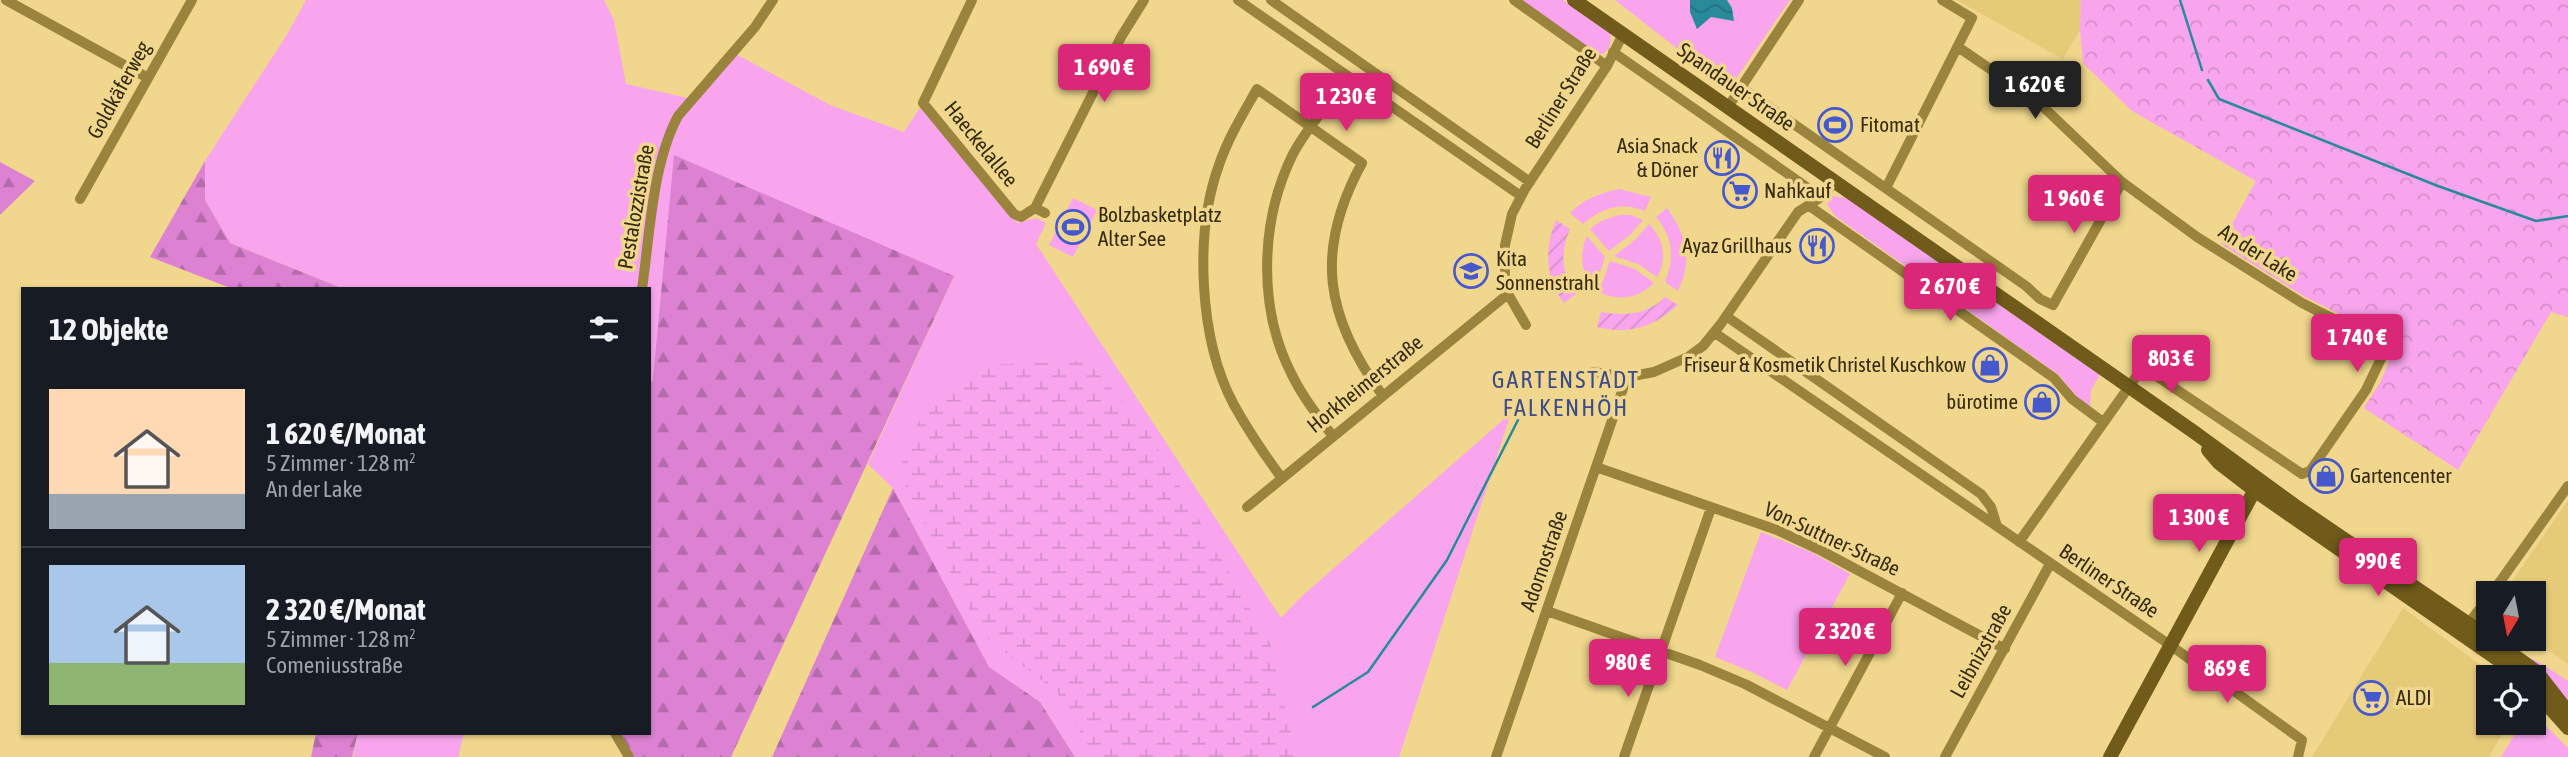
<!DOCTYPE html>
<html lang="de">
<meta charset="utf-8">
<style>
:root{--surface:#171b24;--page:#20242c;--text:#f1f3f6;--muted:#9ea1a6;--line:#363941;--accent:#db2777}
body{margin:0;font-family:"Asap Condensed",sans-serif;background:var(--page);color:var(--text);height:100vh;display:flex;flex-direction:column;font-size:26px;white-space:nowrap}
*{box-sizing:border-box;margin:0}
p{font-size:23px;color:var(--muted)}
.icon{flex:none;width:38px;height:38px;fill:none;stroke:currentColor;stroke-width:2;stroke-linecap:round;stroke-linejoin:round}
.map{position:relative;flex:1;overflow:hidden}
.drawer{position:absolute;left:21px;top:287px;width:630px;height:448px;display:flex;flex-direction:column;background:var(--surface);border-radius:0px;box-shadow:0 2px 5px #0004}
.drawer>*{flex:none}
.needle{width:46px;rotate:190deg}
.fabs{position:absolute;left:2476px;top:581px;display:grid;gap:14px}
.fabs a{display:grid;place-items:center;width:70px;height:70px;border-radius:0px;background:var(--surface);box-shadow:0 2px 5px #0004;font-size:35px}
.price{position:absolute;translate:-50% -60px;padding:0 16px;border-radius:7px;background:var(--accent);color:#fff;font-size:23px;line-height:46px;filter:drop-shadow(0 2px 4px #0008)}
.price::after{content:'';position:absolute;left:50%;top:42px;width:21px;height:16px;margin-left:-10px;background:inherit;clip-path:polygon(0 0,100% 0,50% 100%)}
.price.selected{background:#222;color:#fff}
ul{padding:0;list-style:none}
li{display:flex;align-items:center;gap:21px;height:175px;padding:0 28px}
li+li{border-top:2px solid var(--line)}
li span{display:grid;place-items:center;flex:none;width:196px;height:140px;border-radius:0px;color:#555}
li>.icon{margin-inline-start:auto}
span .icon{width:84px;height:84px;fill:#fffc;stroke-width:1}
li b{font-size:30px}
h2{display:flex;justify-content:space-between;align-items:center;height:84px;padding:0 28px;font-size:30px}
.map>svg:first-child{display:block}
.built{fill:#e5ca78}
.grass{fill:#f8a5ee}
.forest{fill:url(#forest-firs)}
.wetland{fill:url(#wetland-marsh)}
.park{fill:url(#park-crowns)}
.garden{fill:url(#garden-furrows)}
.water{fill:url(#water-waves)}
.lines{fill:none;stroke-linecap:round;stroke-linejoin:round}
.stream{stroke:#288a9a;stroke-width:2.5}
.street{stroke:#9a833c;stroke-width:10}
.secondary{stroke:#705b1a;stroke-width:14}
.labels{text-anchor:middle;stroke-width:7;stroke-linejoin:round;paint-order:stroke}
.street-label{font-size:21px;fill:#352b0c;stroke:#f0d78d}
.poi-label{font-size:21px;fill:#352b0c;stroke:#f0d78d;text-anchor:start}
.quarter-label{font-size:24px;letter-spacing:2px;fill:#3d4c88;stroke:#f0d78d}
</style>
<div class="map">
<svg width="2568" height="757" viewBox="0 0 2568 757">
<defs>
<pattern id="forest-firs" width="22" height="20" patternUnits="userSpaceOnUse" patternTransform="scale(1.75)"><rect width="22" height="20" fill="#dd82d3"/><path d="M5 1l3.5 6h-7zM16 11l3.5 6h-7z" fill="#b46baa"/></pattern>
<pattern id="wetland-marsh" width="20" height="14" patternUnits="userSpaceOnUse" patternTransform="scale(1.75)"><rect width="20" height="14" fill="#f8a5ee"/><path d="M1 5h8M5 5V1M11 12h8M15 12V8" fill="none" stroke="#d58ecb"/></pattern>
<pattern id="park-crowns" width="20" height="18" patternUnits="userSpaceOnUse" patternTransform="scale(1.75)"><rect width="20" height="18" fill="#f8a5ee"/><path d="M2 6a3 3 0 1 1 6 0M12 15a3 3 0 1 1 6 0" fill="none" stroke="#d58ecb"/></pattern>
<pattern id="garden-furrows" width="10" height="10" patternUnits="userSpaceOnUse" patternTransform="scale(1.75)"><rect width="10" height="10" fill="#f8a5ee"/><path d="M-1 1l2-2M0 10L10 0M9 11l2-2" fill="none" stroke="#d58ecb"/></pattern>
<pattern id="water-waves" width="16" height="10" patternUnits="userSpaceOnUse" patternTransform="scale(1.75)"><rect width="16" height="10" fill="#288a9a"/><path d="M0 5q4-4 8 0t8 0" fill="none" stroke="#23717c"/></pattern>
</defs>
<rect width="100%" height="100%" fill="#f0d78d"/>
<path class="built" d="M 1956,0 L 2081,0 L 2080,30 L 2063,59 Z
M 2568,500 L 2568,664 L 2531,639 L 2534,639 L 2534,593 L 2504,593 Z
M 2403,608 L 2497,677 L 2488,677 L 2488,723 L 2508,723 L 2489,757 L 2312,757 Z"/>
<path class="grass" d="M 306,0 L 604,0 L 614,20 L 626,84 L 692,99 L 732,52 L 830,105 L 904,132 L 923,103 L 1017,223 L 1036,218 L 1046,223 L 1036,244 L 1281,618 L 1301,597 L 1511,413 L 1399,757 L 1075,757 L 1040,702 L 989,668 L 893,488 L 868,464 L 954,276 L 653,379 L 649,387 L 649,289 L 344,289 L 230,243 L 205,200 L 205,161 L 288,33 Z
M 1521,0 L 1563,0 L 1611,34 C 1611,44 1609,54 1597,55 Z
M 1615,0 L 1690,0 L 1690,12 L 1711,17 L 1732,8 L 1727,0 L 1790,0 L 1729,89 Z
M 1619,189 L 1651,197 L 1645,211 C 1621,202 1603,207 1583,224 L 1570,213 C 1584,199 1600,193 1619,189 Z
M 1832,196 L 1847,198 L 2100,375 L 2091,390 L 2090,407 L 2077,397 L 2059,375 L 1835,216 L 1827,204 Z
M 1073,198 L 1097,210 L 1073,257 L 1049,245 Z
M 1667,208 C 1686,234 1693,260 1678,291 L 1665,282 C 1675,258 1673,237 1656,217 Z
M 1619,215 L 1631,215 L 1643,220 L 1630,235 L 1609,251 L 1590,229 L 1601,221 Z
M 1649,224 C 1663,238 1668,259 1657,277 L 1638,264 L 1614,256 L 1635,240 Z
M 1587,236 L 1605,257 L 1595,288 C 1581,276 1579,253 1587,236 Z
M 1610,261 L 1635,269 L 1654,283 C 1639,298 1619,302 1599,292 Z
M 1761,532 L 1813,553 L 1850,574 L 1787,690 L 1752,672 L 1715,657 Z
M 2519,653 L 2539,662 L 2568,681 L 2568,708 Z
M 2534,714 L 2568,748 L 2568,757 L 2501,757 L 2522,723 L 2534,723 Z
M 358,733 L 464,733 L 458,757 L 353,757 Z"/>
<path class="forest" d="M 674,155 L 954,276 L 731,757 L 629,757 L 618,733 L 649,733 L 649,387 L 653,379 Z
M 205,161 L 205,200 L 230,243 L 344,289 L 233,289 L 150,257 Z
M 0,162 L 35,181 L 0,215 Z
M 893,488 L 989,667 L 1040,702 L 1075,757 L 772,757 Z
M 316,733 L 358,733 L 352,757 L 311,757 Z"/>
<path class="wetland" d="M 1088,361 L 1146,428 L 1271,645 L 1296,757 L 1095,757 L 1057,692 L 983,635 L 898,472 L 922,414 L 982,365 Z"/>
<path class="park" d="M 2081,0 L 2568,0 L 2568,317 L 2551,312 L 2458,470 L 2364,408 L 2381,381 L 2395,346 L 2379,333 L 2305,297 L 2221,244 L 2256,181 L 2132,111 L 2083,63 L 2080,30 Z"/>
<path class="garden" d="M 1556,220 L 1570,229 C 1560,252 1561,274 1576,294 L 1564,303 C 1545,277 1544,250 1556,220 Z
M 1665,297 L 1678,305 C 1654,327 1628,335 1597,327 L 1601,312 C 1626,316 1647,315 1665,297 Z"/>
<path class="water" d="M 1690,0 L 1727,0 L 1732,8 L 1734,21 L 1711,17 L 1697,29 L 1690,12 Z"/>
<g class="lines">
<path class="stream" d="M 2180,0 L 2202,70
M 2208,80 L 2219,99 L 2438,186 L 2536,221 L 2568,216
M 1313,707 L 1368,672 L 1447,560 L 1518,420"/>
<path class="street" d="M 6,0 L 148,78
M 972,0 L 923,103 L 1014,214 L 1021,217 L 1035,208
M 1238,0 L 1521,196
M 1271,0 L 1530,182
M 1514,0 L 1607,66
M 1958,47 L 2037,101 L 2122,182 L 2197,237 L 2302,303 L 2387,346 L 2366,390 L 2310,471 L 2302,474 L 2143,367 L 2019,542
M 1613,52 L 1821,197
M 1742,88 L 2026,286 L 2040,299 L 2053,305 L 2122,182
M 1728,107 L 1799,0
M 1886,188 L 1972,18 L 1942,0
M 80,199 L 192,0
M 1808,205 L 2054,378 L 2072,399 L 2103,422
M 1045,213 L 1035,208 L 1121,37 L 1144,0
M 1977,282 L 1991,262
M 642,289 C 650,234 652,165 678,116 L 755,27 L 773,0
M 1726,316 L 1981,494 L 1991,507 L 1997,526
M 1526,325 L 1508,294 L 1505,278 L 1505,245 L 1512,214 L 1525,189 L 1607,66 L 1623,34
M 1715,333 L 2170,645 L 2302,740 L 2298,757
M 1593,372 L 1627,377 L 1654,372 L 1688,357 L 1703,346 L 1720,325 L 1798,212 L 1821,197 L 1835,182
M 1332,435 C 1317,415 1302,396 1291,373 C 1258,308 1260,222 1292,156 C 1303,134 1320,115 1334,95
M 1596,467 L 1777,530 L 1822,551 L 2005,649
M 1281,477 C 1264,454 1248,430 1234,405 C 1199,340 1194,234 1219,165 C 1228,138 1243,114 1257,89 L 1362,163 C 1314,251 1325,317 1383,396
M 1247,507 L 1508,294
M 2492,593 L 2568,486
M 1547,611 L 1700,665 L 1745,684 L 1885,757
M 2468,624 L 2488,598
M 615,733 L 629,757
M 1496,757 L 1627,377
M 1624,757 L 1711,508
M 1814,757 L 1902,593
M 1945,757 L 2050,564"/>
<path class="secondary" d="M 1574,0 L 2194,432 L 2294,505 L 2488,637
M 2208,450 L 2219,463 L 2254,490 L 2523,677
M 2491,639 L 2537,672 L 2568,712
M 2534,690 L 2568,728
M 2110,757 L 2259,482"/>
</g>
<defs>
<g id="stadium-ring" transform="scale(1.75)"><circle r="9.5" fill="#f0d78d" stroke="#4559cd" stroke-width="1.5"/><path d="M0-5a6.5 5 0 1 0 0 10a6.5 5 0 1 0 0-10ZM-3.5-1.8h7v3.6h-7Z" fill="#4559cd"/></g>
<g id="restaurant-ring" transform="scale(1.75)"><circle r="9.5" fill="#f0d78d" stroke="#4559cd" stroke-width="1.5"/><path d="M-5-6h1v4h1v-4h1v4h1v-4h1v5L-1.5 .5V6h-2V.5L-5-1ZM5-6V6H3V1.5H1.5Q1.5-4 5-6Z" fill="#4559cd"/></g>
<g id="supermarket-ring" transform="scale(1.75)"><circle r="9.5" fill="#f0d78d" stroke="#4559cd" stroke-width="1.5"/><path d="M-6-5.5h2.5l.6 2H6L4.5 2H-2.5L-4.4-4H-6ZM-1.5 3.2a1.3 1.3 0 1 0 .1 0ZM3 3.2a1.3 1.3 0 1 0 .1 0Z" fill="#4559cd"/></g>
<g id="school-ring" transform="scale(1.75)"><circle r="9.5" fill="#f0d78d" stroke="#4559cd" stroke-width="1.5"/><path d="M0-5L7-2L0 1L-7-2ZM-4 1L0 2.5L4 1V4Q0 6-4 4Z" fill="#4559cd"/></g>
<g id="shop-ring" transform="scale(1.75)"><circle r="9.5" fill="#f0d78d" stroke="#4559cd" stroke-width="1.5"/><path d="M-5-2.5h2.3a2.7 3.5 0 0 1 5.4 0H5L5.5 6h-11ZM-1.5-2.5h3a1.5 2.3 0 0 0-3 0Z" fill="#4559cd"/></g>
</defs>
<g fill-rule="evenodd">
<use href="#stadium-ring" x="1835" y="125"/>
<use href="#restaurant-ring" x="1722" y="158"/>
<use href="#supermarket-ring" x="1740" y="191"/>
<use href="#stadium-ring" x="1073" y="227"/>
<use href="#restaurant-ring" x="1817" y="246"/>
<use href="#school-ring" x="1471" y="271"/>
<use href="#shop-ring" x="1990" y="365"/>
<use href="#shop-ring" x="2042" y="402"/>
<use href="#shop-ring" x="2326" y="476"/>
<use href="#supermarket-ring" x="2371" y="698"/>
</g>
<g class="labels">
<g class="street-label">
<text transform="translate(1736 87) rotate(35)" y="7">Spandauer Straße</text>
<text transform="translate(119 90) rotate(-61)" y="7">Goldkäferweg</text>
<text transform="translate(1561 98) rotate(-58)" y="7">Berliner Straße</text>
<text transform="translate(981 144) rotate(51)" y="7">Haeckelallee</text>
<text transform="translate(636 207) rotate(-80)" y="7">Pestalozzistraße</text>
<text transform="translate(2258 253) rotate(32)" y="7">An der Lake</text>
<text transform="translate(1365 384) rotate(-39)" y="7">Horkheimerstraße</text>
<text transform="translate(1832 539) rotate(25)" y="7">Von-Suttner-Straße</text>
<text transform="translate(1544 561) rotate(-71)" y="7">Adornostraße</text>
<text transform="translate(2109 581) rotate(34)" y="7">Berliner Straße</text>
<text transform="translate(1981 651) rotate(-61)" y="7">Leibnizstraße</text>
</g>
<g class="poi-label">
<text x="1860" y="132">Fitomat</text>
<text x="1698" y="153" text-anchor="end">Asia Snack<tspan x="1698" dy="24">&amp; Döner</tspan></text>
<text x="1764" y="198">Nahkauf</text>
<text x="1098" y="222">Bolzbasketplatz<tspan x="1098" dy="24">Alter See</tspan></text>
<text x="1792" y="253" text-anchor="end">Ayaz Grillhaus</text>
<text x="1496" y="266">Kita<tspan x="1496" dy="24">Sonnenstrahl</tspan></text>
<text x="1966" y="372" text-anchor="end">Friseur &amp; Kosmetik Christel Kuschkow</text>
<text x="2018" y="409" text-anchor="end">bürotime</text>
<text x="2350" y="483">Gartencenter</text>
<text x="2396" y="705">ALDI</text>
</g>
<g class="quarter-label">
<text x="1566" y="388">GARTENSTADT<tspan x="1566" dy="28">FALKENHÖH</tspan></text>
</g>
</g>
</svg>
<div class="fabs">
<a><svg class="needle" viewBox="-14 -14 28 28"><path d="M0-13l5 13h-10z" fill="#e53935"/><path d="M0 13l5-13h-10z" fill="#9ea1a6"/></svg></a>
<a><svg class="icon" aria-label="locate" viewBox="0 0 24 24"><circle cx="12" cy="12" r="6"/><path d="M12 2v4M12 18v4M2 12h4M18 12h4"/></svg></a>
</div>
<b class="price" style="left:1104px;top:104px">1 690 €</b>
<b class="price selected" style="left:2035px;top:121px">1 620 €</b>
<b class="price" style="left:1346px;top:133px">1 230 €</b>
<b class="price" style="left:2074px;top:235px">1 960 €</b>
<b class="price" style="left:1950px;top:323px">2 670 €</b>
<b class="price" style="left:2357px;top:374px">1 740 €</b>
<b class="price" style="left:2171px;top:395px">803 €</b>
<b class="price" style="left:2199px;top:554px">1 300 €</b>
<b class="price" style="left:2378px;top:598px">990 €</b>
<b class="price" style="left:1845px;top:668px">2 320 €</b>
<b class="price" style="left:1628px;top:699px">980 €</b>
<b class="price" style="left:2227px;top:705px">869 €</b>
<section class="drawer">
<h2>12 Objekte<svg class="icon" aria-label="filters" viewBox="0 0 24 24"><path d="M4 7h16M4 17h16"/><circle cx="9" cy="7" r="2"/><circle cx="15" cy="17" r="2"/></svg></h2>
<ul>
<li><span style="background:linear-gradient(#ffd9b3 75%,#9aa5b1 0)"><svg class="icon" aria-label="home" viewBox="0 0 24 24"><path d="M3 11l9-7 9 7M6 9v11h12V9"/></svg></span><div><b>1 620 €/Monat</b><p>5 Zimmer · 128 m²</p><p>An der Lake</p></div></li>
<li><span style="background:linear-gradient(#a9c7e8 70%,#8fb573 0)"><svg class="icon" aria-label="home" viewBox="0 0 24 24"><path d="M3 11l9-7 9 7M6 9v11h12V9"/></svg></span><div><b>2 320 €/Monat</b><p>5 Zimmer · 128 m²</p><p>Comeniusstraße</p></div></li>
</ul>
</section>
</div>
